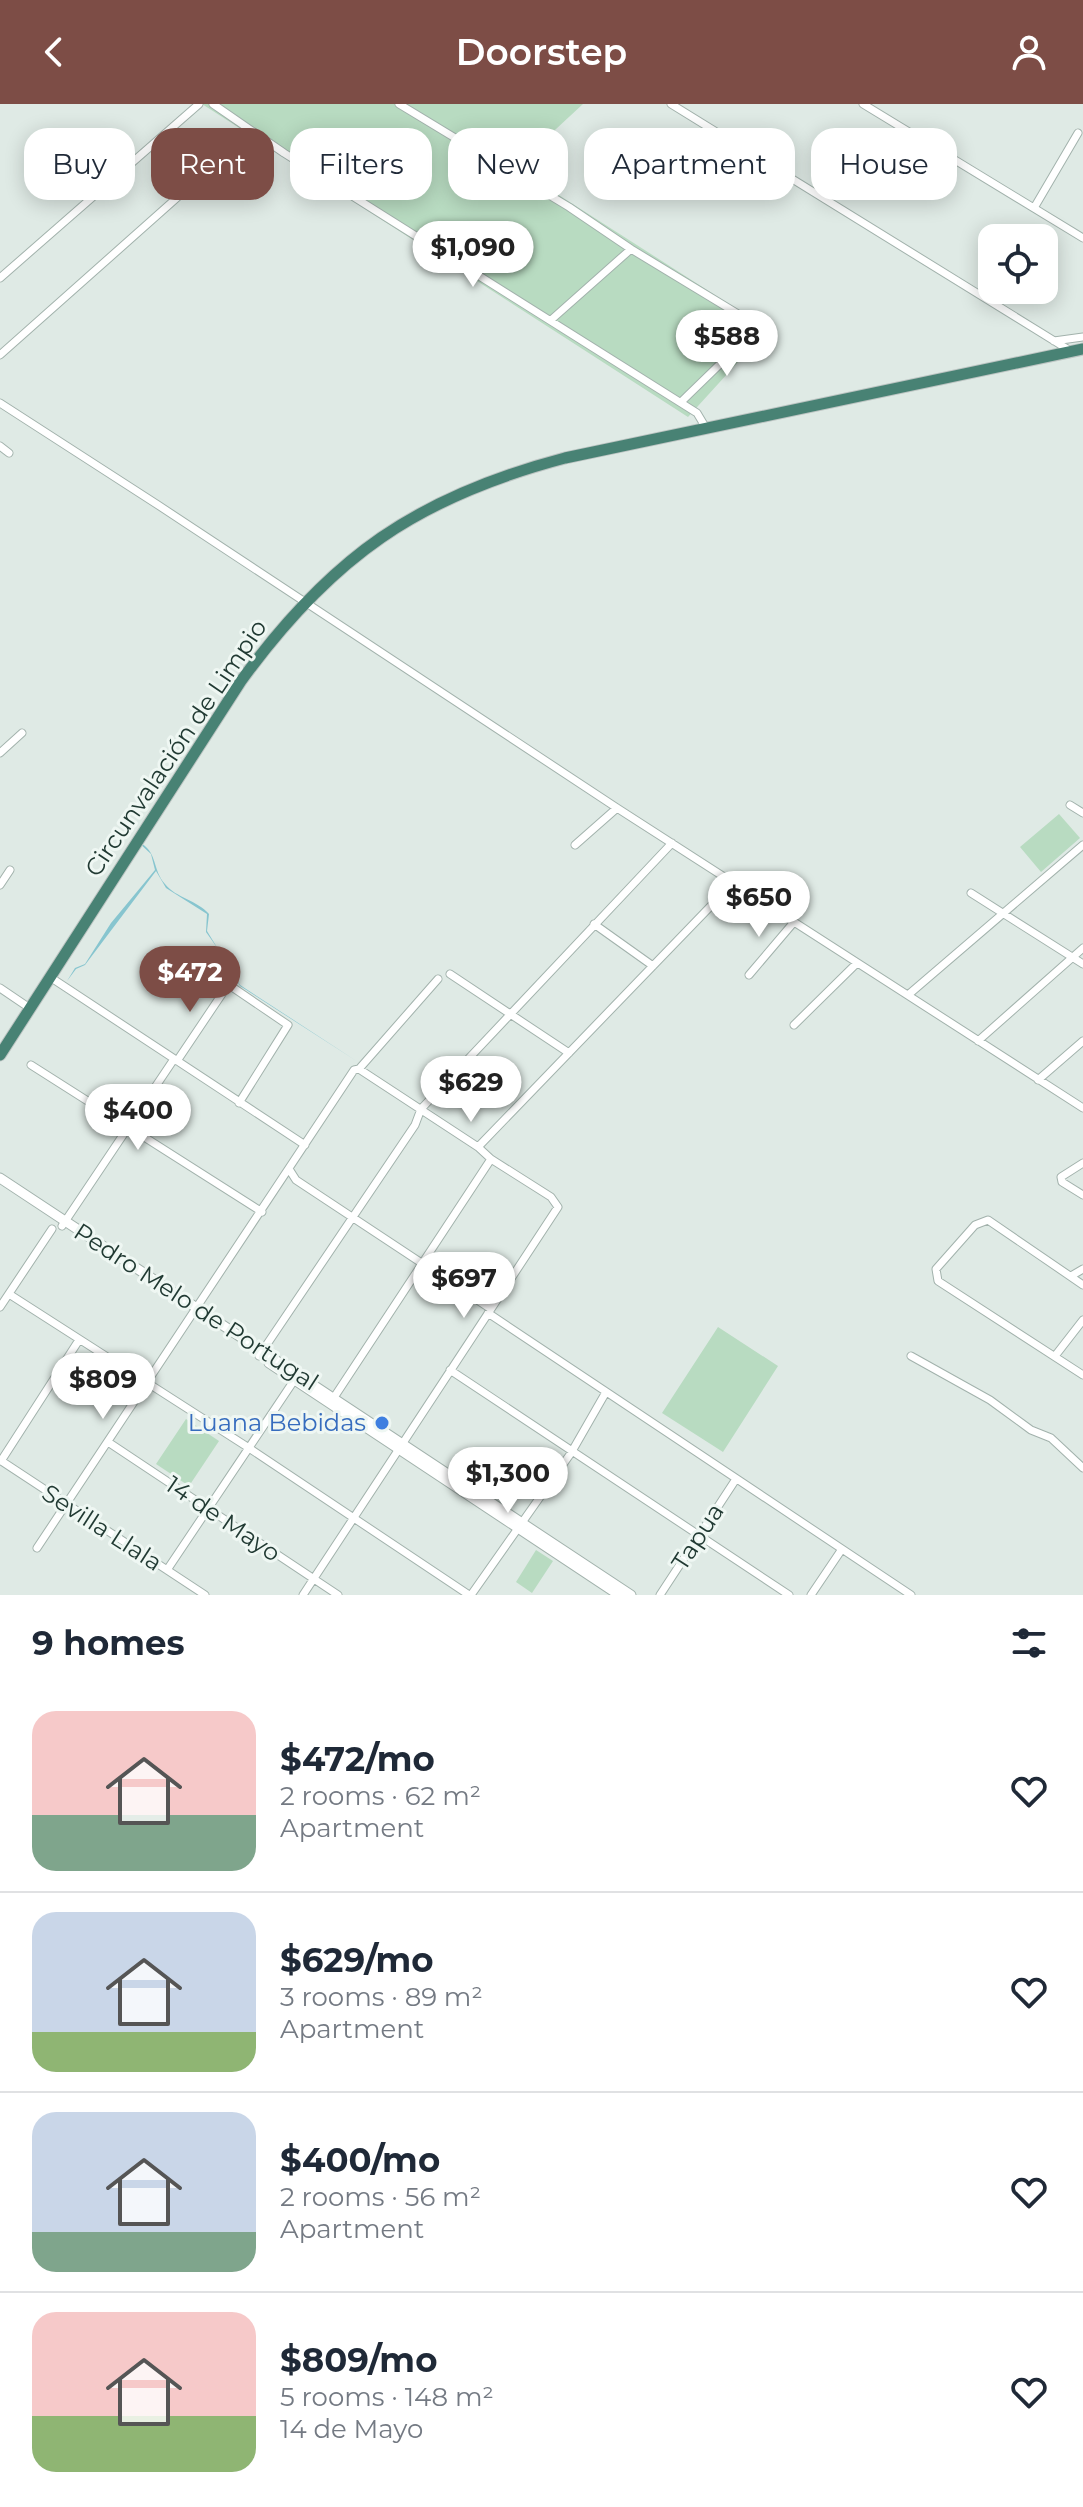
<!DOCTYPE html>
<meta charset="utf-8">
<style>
:root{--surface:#fff;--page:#f2f2f3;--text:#1f2937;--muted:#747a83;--line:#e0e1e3;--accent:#7d4d46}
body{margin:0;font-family:Montserrat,sans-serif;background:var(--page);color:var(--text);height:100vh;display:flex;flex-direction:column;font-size:30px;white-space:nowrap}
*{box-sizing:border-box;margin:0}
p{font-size:26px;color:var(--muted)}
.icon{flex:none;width:44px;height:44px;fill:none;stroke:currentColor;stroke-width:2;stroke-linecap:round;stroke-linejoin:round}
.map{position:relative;height:1491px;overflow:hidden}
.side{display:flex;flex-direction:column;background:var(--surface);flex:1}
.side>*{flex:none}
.hud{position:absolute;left:24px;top:24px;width:1036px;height:72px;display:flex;gap:16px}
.tools{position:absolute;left:978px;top:120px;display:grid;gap:16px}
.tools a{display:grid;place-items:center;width:80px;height:80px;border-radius:16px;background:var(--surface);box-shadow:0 4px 20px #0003;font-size:40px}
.price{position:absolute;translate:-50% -68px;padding:0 18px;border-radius:28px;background:#fff;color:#222;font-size:26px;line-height:52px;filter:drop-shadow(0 2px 4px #0008)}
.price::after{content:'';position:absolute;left:50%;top:48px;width:24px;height:18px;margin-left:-12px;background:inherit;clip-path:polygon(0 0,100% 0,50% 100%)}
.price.selected{background:var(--accent);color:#fff}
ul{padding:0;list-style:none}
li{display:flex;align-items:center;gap:24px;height:200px;padding:0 32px}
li+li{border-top:2px solid var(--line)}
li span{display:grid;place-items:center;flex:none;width:224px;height:160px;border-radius:24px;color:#555}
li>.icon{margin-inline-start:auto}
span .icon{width:96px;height:96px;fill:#fffc;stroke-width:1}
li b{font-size:34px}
h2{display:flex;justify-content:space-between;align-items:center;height:96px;padding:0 32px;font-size:34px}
.tag{padding:0 28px;border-radius:24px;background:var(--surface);box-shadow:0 4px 20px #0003;font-size:28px;line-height:72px}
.tag.selected{background:var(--accent);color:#fff}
header{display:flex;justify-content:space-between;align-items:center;height:104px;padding:0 32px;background:var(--accent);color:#fff;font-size:36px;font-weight:600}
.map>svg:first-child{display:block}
.green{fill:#b8dbc1}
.water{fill:#87c5cf}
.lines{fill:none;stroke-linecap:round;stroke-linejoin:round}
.minor-casing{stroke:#a2b2ac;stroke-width:9}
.tertiary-casing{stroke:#a2b2ac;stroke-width:11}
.trunk-casing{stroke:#bcc4c2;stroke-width:13}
.minor{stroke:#fff;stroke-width:7}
.tertiary{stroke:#fff;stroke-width:9}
.trunk{stroke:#488274;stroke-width:11}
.shop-dot{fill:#3f7fe0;stroke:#eff7f3;stroke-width:3}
.labels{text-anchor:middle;stroke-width:6;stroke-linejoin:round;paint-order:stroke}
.street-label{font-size:24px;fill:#213a33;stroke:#eff7f3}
.shop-label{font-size:24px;fill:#366cbe;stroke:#eff7f3;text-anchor:end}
</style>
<header><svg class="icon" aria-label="back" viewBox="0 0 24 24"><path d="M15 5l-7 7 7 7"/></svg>Doorstep<svg class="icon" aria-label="person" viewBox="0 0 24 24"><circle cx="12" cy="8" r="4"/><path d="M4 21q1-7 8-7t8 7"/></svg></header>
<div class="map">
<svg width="1083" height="1491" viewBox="0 0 1083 1491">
<rect width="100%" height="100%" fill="#dfeae5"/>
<path class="green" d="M 202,0 L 583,0 L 515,63 L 768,225 L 688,313 Z
M 1059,710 L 1080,734 L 1041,768 L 1020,743 Z
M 718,1223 L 778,1262 L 723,1348 L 662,1309 Z
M 186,1315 L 219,1337 L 189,1382 L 156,1360 Z
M 536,1446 L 553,1457 L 532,1489 L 516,1478 Z"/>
<path class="water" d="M 138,738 C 158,746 152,766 165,780 C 176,794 197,796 209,810 L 207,827 L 240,881 L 358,958 L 240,882 L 223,852 L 206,828 L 207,810 L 166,784 L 156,767 L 85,861 L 76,865 L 67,877 L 75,864 L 85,860 L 111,819 L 155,766 L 151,750 Z"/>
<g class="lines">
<g class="minor-casing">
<path id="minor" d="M 213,0 L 284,49 L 697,309 L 706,324
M 399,0 L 569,103 L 631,145 L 748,216 L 752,229 L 681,298
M 671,0 L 1069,246
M 863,0 L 1083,134
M 1034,104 L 1078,29
M 0,174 L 199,0
M 551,216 L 631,145
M 1054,237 L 1083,233
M 0,251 L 252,27
M 0,299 L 158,401 L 617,704 L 1083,1004
M 0,342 L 9,349
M 0,649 L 22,629
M 1070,701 L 1083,709
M 575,741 L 617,704
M 0,781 L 10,766
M 971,789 L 1083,860
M 594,820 L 653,862
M 450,870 L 569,949
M 749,871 L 794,818
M 50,873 L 305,1041
M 0,884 L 31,905
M 189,884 L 202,870 L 210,868 L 288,921 L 239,999
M 908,891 L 1083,741
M 794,921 L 857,859
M 978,937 L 1083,844
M 177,957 L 228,881
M 31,961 L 262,1108
M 359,965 L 438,875
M 1038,976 L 1083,937
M 478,1043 L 733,779
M 1083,1059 L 1061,1073 L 1062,1078 L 1083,1091
M 289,1065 L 296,1076 L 491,1205
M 62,1122 L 174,955
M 1071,1172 L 1083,1165
M 1083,1181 L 988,1116 L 975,1121 L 936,1165 L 938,1177 L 1083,1271
M 9,1190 L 249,1344 L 469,1491
M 0,1203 L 52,1125
M 488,1209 L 911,1491
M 259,1252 L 415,1021 L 421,1005 L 672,739
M 911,1252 L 990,1296 L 1031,1326 L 1051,1334 L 1083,1364
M 1055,1252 L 1083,1216
M 450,1266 L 789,1491
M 331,1298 L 491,1055
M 108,1338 L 338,1491
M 0,1356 L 205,1491
M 1,1357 L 79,1236
M 37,1444 L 354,966 L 359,965 L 478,1043 L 491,1055 L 551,1093 L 558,1103 L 303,1491
M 167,1466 L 297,1272
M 471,1491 L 571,1349 L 606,1288
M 660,1491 L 736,1375
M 811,1491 L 842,1445"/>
</g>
<g class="tertiary-casing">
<path id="tertiary" d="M 0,1074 L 631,1491
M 269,1259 L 619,1491"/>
</g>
<g class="trunk-casing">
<path id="trunk" d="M 0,951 L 241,577 C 331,453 417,393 565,354 L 1083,245"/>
</g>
<use href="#minor" class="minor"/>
<use href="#tertiary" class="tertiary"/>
<use href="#trunk" class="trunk"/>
</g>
<circle class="shop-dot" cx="382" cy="1319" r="8"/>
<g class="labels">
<g class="street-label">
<text transform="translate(176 644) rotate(-56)" y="8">Circunvalación de Limpio</text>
<text transform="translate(196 1203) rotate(33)" y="8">Pedro Melo de Portugal</text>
<text transform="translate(223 1415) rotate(34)" y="8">14 de Mayo</text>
<text transform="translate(102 1424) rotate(33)" y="8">Sevilla Llala</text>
<text transform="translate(698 1433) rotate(-57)" y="8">Tapua</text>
</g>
<g class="shop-label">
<text x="366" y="1327">Luana Bebidas</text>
</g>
</g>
</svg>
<div class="tools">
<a><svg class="icon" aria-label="locate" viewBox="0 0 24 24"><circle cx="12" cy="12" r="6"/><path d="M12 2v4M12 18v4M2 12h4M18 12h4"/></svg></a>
</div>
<b class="price" style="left:473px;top:185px">$1,090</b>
<b class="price" style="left:727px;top:274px">$588</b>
<b class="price" style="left:759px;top:835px">$650</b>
<b class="price selected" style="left:190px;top:910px">$472</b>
<b class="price" style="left:471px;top:1020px">$629</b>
<b class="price" style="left:138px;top:1048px">$400</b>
<b class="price" style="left:464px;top:1216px">$697</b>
<b class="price" style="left:103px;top:1317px">$809</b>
<b class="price" style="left:508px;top:1411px">$1,300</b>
<div class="hud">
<a class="tag">Buy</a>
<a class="tag selected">Rent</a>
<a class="tag">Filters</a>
<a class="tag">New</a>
<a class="tag">Apartment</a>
<a class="tag">House</a>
</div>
</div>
<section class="side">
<h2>9 homes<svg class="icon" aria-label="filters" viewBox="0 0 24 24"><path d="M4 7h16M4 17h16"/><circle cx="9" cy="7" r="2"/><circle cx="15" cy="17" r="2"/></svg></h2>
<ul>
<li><span style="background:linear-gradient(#f6c9c9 65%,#7fa58c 0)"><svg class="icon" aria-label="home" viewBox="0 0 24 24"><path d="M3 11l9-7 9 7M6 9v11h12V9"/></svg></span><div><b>$472/mo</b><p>2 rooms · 62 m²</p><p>Apartment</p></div><svg class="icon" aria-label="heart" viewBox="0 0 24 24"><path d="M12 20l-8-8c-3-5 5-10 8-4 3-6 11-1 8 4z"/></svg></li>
<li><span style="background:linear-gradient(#c9d6e8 75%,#8fb573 0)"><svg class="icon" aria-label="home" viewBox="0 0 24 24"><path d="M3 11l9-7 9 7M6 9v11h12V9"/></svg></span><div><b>$629/mo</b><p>3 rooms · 89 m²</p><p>Apartment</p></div><svg class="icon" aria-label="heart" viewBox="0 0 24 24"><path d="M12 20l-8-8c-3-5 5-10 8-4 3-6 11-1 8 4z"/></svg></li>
<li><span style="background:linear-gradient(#c9d6e8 75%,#7fa58c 0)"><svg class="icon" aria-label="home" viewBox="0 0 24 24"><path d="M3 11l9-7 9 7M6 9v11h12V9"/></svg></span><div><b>$400/mo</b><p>2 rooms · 56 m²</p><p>Apartment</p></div><svg class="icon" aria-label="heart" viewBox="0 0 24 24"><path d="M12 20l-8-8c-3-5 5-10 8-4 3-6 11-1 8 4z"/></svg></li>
<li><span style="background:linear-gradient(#f6c9c9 65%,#8fb573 0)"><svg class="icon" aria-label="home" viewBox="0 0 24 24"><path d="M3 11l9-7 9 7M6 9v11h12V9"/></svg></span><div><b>$809/mo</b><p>5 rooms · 148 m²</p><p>14 de Mayo</p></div><svg class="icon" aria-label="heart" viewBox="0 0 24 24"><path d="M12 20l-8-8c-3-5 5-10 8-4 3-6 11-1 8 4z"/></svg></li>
</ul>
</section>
